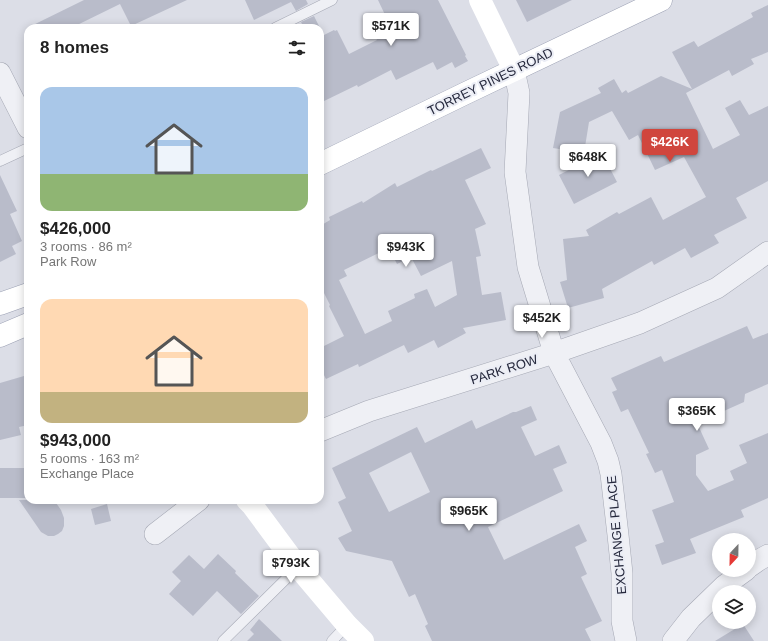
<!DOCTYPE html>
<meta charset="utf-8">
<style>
:root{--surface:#fff;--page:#f6f6f6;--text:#222;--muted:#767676;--accent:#d0463d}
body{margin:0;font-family:Helvetica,sans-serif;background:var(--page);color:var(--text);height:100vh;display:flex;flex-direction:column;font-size:15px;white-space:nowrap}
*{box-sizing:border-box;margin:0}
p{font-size:13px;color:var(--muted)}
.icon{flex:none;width:22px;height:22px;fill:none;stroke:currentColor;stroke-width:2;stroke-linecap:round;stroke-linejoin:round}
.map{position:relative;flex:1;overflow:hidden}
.drawer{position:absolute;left:24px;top:24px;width:300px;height:480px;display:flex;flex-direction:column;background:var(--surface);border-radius:12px;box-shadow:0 2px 10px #0003}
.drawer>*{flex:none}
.needle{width:26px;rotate:202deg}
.tools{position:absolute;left:712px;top:533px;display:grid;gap:8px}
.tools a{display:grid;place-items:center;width:44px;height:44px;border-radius:50%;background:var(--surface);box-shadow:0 2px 10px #0003;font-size:20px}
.price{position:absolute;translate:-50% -34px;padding:0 9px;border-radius:4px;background:#fff;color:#222;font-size:13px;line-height:26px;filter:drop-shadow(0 1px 2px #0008)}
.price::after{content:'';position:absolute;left:50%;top:24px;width:12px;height:9px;margin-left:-6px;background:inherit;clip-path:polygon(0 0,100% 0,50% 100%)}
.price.current{background:var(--accent);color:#fff}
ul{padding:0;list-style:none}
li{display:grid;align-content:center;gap:8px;height:212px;padding:0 16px}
li span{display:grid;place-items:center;height:124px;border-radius:12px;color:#555}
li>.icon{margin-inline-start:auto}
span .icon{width:72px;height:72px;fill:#fffc;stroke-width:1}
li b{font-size:17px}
h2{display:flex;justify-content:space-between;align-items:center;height:48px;padding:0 16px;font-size:17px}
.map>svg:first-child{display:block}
.building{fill:#b9bcca;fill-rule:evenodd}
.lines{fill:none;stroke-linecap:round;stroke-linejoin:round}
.lane-casing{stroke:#a5a8b4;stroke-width:11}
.street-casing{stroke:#a5a8b4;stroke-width:22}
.primary-casing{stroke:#9ba0b3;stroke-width:23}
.lane{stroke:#eff0f5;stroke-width:10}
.street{stroke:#eff0f5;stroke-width:21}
.secondary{stroke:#fff;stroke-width:22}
.primary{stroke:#fff;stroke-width:22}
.labels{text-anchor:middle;stroke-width:4;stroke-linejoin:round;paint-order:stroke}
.street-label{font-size:13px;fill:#26293d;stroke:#ebedf5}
</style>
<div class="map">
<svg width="768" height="641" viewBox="0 0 768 641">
<rect width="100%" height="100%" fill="#dcdee7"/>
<path class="building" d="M 84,0 L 187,0 L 131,26 L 120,4 L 71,28 L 27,28 Z
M 245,0 L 306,0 L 308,4 L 296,11 L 291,2 L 254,20 Z
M 378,0 L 438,0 L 466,55 L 465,56 L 468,61 L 455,68 L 452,62 L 437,70 L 433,62 L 396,80 L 391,70 L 358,87 L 357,85 L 320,103 L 320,37 L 334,30 L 335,31 L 337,30 L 349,54 L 377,40 L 371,26 L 387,19 Z
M 516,0 L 572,0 L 527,22 Z
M 768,5 L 768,52 L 751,59 L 754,64 L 732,76 L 729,70 L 686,93 L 713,149 L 740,135 L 725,108 L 740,100 L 749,115 L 768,106 L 768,181 L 736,198 L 747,218 L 714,235 L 719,243 L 691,258 L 685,248 L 654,265 L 652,261 L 602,289 L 604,298 L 568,308 L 560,282 L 567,280 L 563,239 L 589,236 L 586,230 L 617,212 L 619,214 L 651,197 L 663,220 L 706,197 L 684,157 L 655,170 L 638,135 L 629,140 L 612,111 L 589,122 L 584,153 L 553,148 L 560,112 L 601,93 L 598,88 L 614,79 L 622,93 L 626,90 L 628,93 L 661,76 L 692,89 L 672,52 L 694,41 L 698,47 L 753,17 L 751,13 Z
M 314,16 L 320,28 L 304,28 L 301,22 Z
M 481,148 L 491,168 L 465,180 L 486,224 L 475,229 L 481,256 L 476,257 L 482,295 L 501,292 L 506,320 L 463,328 L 466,333 L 438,348 L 434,340 L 408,353 L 404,345 L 359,367 L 358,364 L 326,379 L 320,367 L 320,348 L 344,336 L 329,306 L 330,305 L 320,285 L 320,226 L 330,220 L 329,217 L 362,201 L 363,203 L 395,183 L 397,187 L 431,170 L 432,171 ZM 389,248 L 397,264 L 411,257 L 421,276 L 452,261 L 457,295 L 435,307 L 427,289 L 414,294 L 415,298 L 388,311 L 392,321 L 365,334 L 339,280 L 347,276 L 344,270 Z
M 602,153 L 617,182 L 574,204 L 559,175 Z
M 0,175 L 17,211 L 10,214 L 22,241 L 12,246 L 16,254 L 0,262 Z
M 747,326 L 753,339 L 768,333 L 768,384 L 745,394 L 744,402 L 697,423 L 709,449 L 696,455 L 696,475 L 708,491 L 734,480 L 730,471 L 747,463 L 739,445 L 768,433 L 768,498 L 741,510 L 744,517 L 690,539 L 696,553 L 662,565 L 655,545 L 664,542 L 652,510 L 674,502 L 662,470 L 655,473 L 646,454 L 649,453 L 628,409 L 621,412 L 612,392 L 617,390 L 611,378 L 661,356 L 664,362 Z
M 24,376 L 28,390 L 28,425 L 19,427 L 21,435 L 0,440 L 0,383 Z
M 531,406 L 537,420 L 521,427 L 535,456 L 559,445 L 567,463 L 553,469 L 563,491 L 488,527 L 504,560 L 579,524 L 587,541 L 575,547 L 587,574 L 581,577 L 602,621 L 585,629 L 591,641 L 432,641 L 425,626 L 428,624 L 415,594 L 409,597 L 392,561 L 346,551 L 338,538 L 352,531 L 338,502 L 346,498 L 332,468 L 417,427 L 425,443 L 472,420 L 476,429 L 513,412 L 516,412 ZM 411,452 L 430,492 L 389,512 L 369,473 Z
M 0,468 L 28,468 L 28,498 L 0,498 Z
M 19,500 L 54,500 L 61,510 L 64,518 L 64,526 L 62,531 L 58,534 L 54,536 L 48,536 L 41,532 Z
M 107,504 L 111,521 L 95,525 L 91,509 Z
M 218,554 L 236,571 L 235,573 L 259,596 L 241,614 L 217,591 L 193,616 L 169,594 L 181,581 L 172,572 L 189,555 L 204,569 Z
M 259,619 L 282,641 L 247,641 L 254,634 L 250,630 Z
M 743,624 L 754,641 L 715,641 Z"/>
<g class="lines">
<g class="lane-casing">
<path id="lane" d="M 275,28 L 332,0
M 0,161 L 28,148
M 223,641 L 298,567
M 332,641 L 347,625"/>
</g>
<g class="street-casing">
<path id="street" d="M 514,70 L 519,93 L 515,172 L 528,267 L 554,353 L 601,443 L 608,461 L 611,474 L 618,535 L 622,573 L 622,621 L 626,641
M 0,73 L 28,128
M 320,431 L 369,411 L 554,353 L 640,323 L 717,288 L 768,252
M 155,534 L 199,500
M 749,567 L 759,560 L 768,555
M 673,641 L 691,618 L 724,586 L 746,570"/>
</g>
<g class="primary-casing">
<path id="primary" d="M 320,164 L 464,94 L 661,0
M 0,304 L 28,294
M 0,336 L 28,324"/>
</g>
<use href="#lane" class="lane"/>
<use href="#street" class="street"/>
<path class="secondary" d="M 480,0 L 514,70
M 247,500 L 252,505 L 298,567 L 347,625 L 363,641"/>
<use href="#primary" class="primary"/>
</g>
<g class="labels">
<g class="street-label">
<text transform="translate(490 81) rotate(-26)" y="5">TORREY PINES ROAD</text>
<text transform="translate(504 369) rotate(-18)" y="5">PARK ROW</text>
<text transform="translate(616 535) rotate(-95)" y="5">EXCHANGE PLACE</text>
</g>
</g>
</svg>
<div class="tools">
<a><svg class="needle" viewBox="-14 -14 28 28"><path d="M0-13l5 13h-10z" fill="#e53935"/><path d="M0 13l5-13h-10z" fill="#767676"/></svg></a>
<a><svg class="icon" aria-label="layers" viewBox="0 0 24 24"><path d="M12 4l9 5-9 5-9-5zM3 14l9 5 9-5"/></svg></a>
</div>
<b class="price" style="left:391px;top:47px">$571K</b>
<b class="price current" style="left:670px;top:163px">$426K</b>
<b class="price" style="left:588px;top:178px">$648K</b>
<b class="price" style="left:406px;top:268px">$943K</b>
<b class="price" style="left:542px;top:339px">$452K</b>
<b class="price" style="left:697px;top:432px">$365K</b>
<b class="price" style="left:469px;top:532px">$965K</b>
<b class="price" style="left:291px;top:584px">$793K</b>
<section class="drawer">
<h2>8 homes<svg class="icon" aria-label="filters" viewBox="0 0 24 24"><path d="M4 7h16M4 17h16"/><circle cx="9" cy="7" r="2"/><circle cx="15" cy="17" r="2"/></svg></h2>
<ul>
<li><span style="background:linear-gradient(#a9c7e8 70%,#8fb573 0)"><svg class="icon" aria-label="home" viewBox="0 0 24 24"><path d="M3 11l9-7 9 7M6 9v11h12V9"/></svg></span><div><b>$426,000</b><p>3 rooms · 86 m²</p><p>Park Row</p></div></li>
<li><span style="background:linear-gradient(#ffd9b3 75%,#c2b280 0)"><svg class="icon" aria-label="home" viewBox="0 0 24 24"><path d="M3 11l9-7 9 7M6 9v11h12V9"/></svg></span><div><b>$943,000</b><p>5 rooms · 163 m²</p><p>Exchange Place</p></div></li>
</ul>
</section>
</div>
